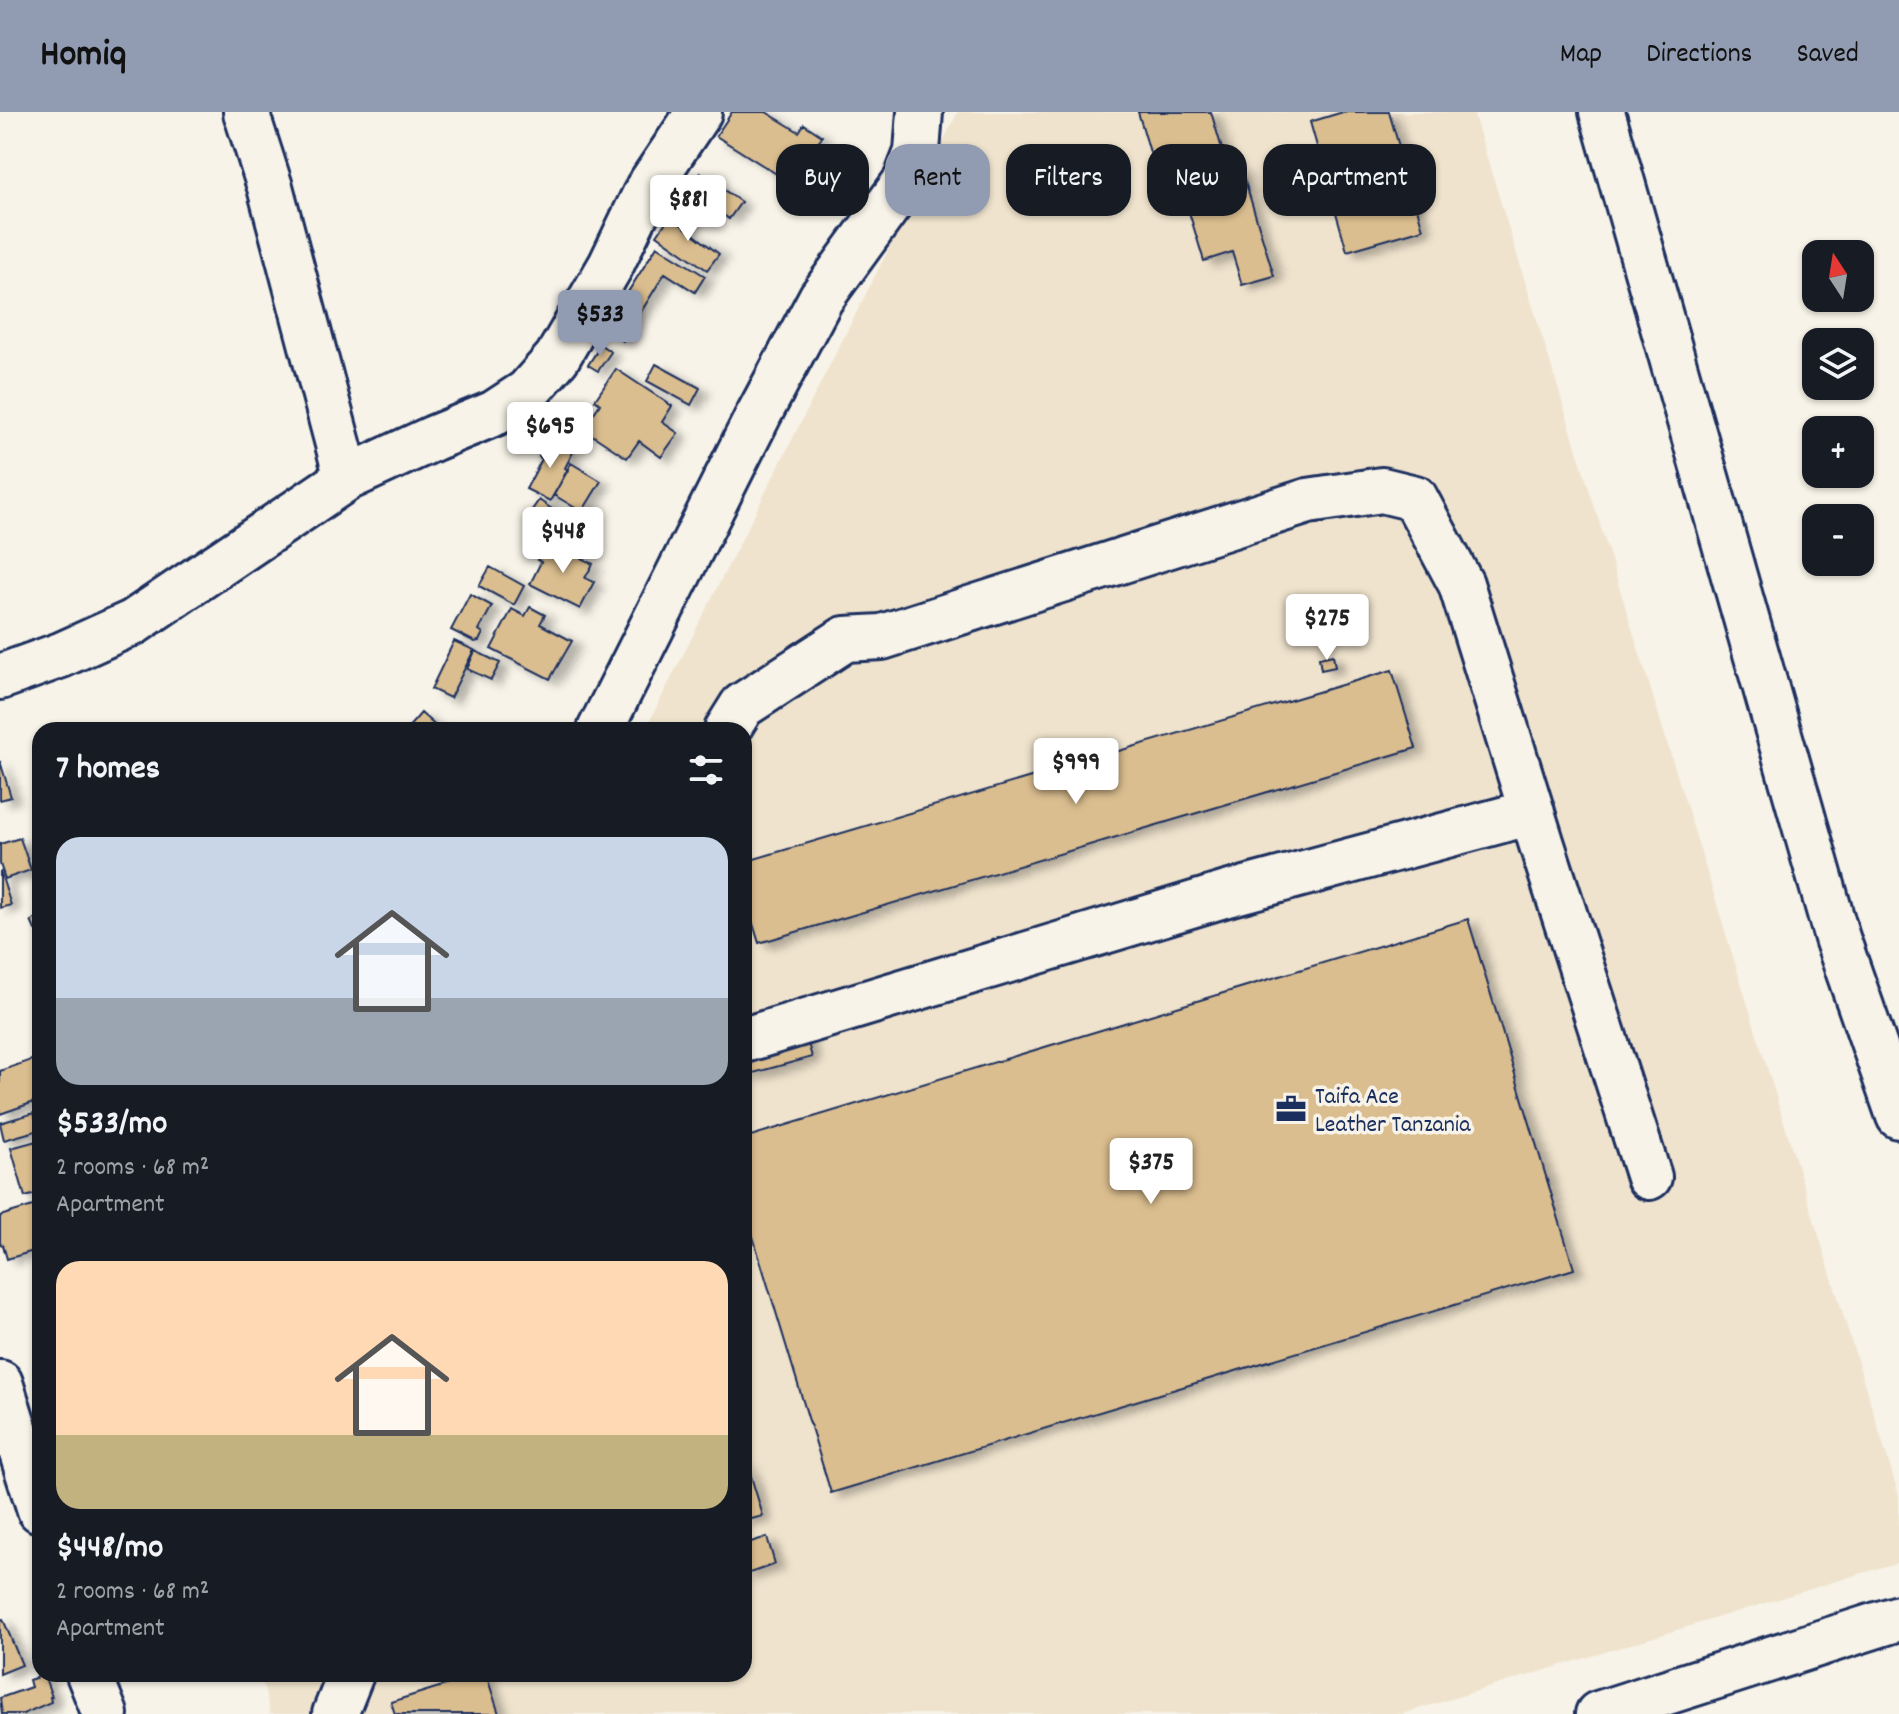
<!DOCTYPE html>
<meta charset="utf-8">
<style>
:root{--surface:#171b24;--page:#242831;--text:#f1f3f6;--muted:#9ea1a6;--accent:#919bb2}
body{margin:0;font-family:Dekko,sans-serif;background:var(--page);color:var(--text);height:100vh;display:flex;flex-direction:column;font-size:30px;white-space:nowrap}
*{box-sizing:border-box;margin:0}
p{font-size:26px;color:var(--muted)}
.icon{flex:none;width:44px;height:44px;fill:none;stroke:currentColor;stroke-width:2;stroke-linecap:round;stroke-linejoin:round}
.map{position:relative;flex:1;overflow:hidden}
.sheet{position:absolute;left:32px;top:610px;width:720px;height:960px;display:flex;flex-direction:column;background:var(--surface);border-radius:24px;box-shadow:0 2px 6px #0004}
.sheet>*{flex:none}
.guide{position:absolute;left:776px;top:32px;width:760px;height:72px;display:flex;gap:16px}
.needle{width:52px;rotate:348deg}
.buttons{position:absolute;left:1802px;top:128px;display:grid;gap:16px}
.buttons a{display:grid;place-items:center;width:72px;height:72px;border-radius:16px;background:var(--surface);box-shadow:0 2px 6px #0004;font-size:40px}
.price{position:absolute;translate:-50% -68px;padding:0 18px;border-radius:8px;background:#fff;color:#222;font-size:26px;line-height:52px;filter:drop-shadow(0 2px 4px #0008)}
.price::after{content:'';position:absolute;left:50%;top:48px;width:24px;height:18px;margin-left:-12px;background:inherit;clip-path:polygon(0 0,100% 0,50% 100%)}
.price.on{background:var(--accent);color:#111}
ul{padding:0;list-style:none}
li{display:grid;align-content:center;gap:16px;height:424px;padding:0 24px}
li span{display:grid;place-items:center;height:248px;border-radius:24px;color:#555}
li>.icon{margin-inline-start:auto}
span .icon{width:144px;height:144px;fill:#fffc;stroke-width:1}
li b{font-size:34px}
h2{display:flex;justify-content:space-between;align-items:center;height:96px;padding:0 24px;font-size:34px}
.chip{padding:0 28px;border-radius:24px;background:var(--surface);box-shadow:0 2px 6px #0004;font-size:28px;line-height:72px}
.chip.on{background:var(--accent);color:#111}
header{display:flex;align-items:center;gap:48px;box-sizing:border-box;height:112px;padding:0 40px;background:var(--accent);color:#111}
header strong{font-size:38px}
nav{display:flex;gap:44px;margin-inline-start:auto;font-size:28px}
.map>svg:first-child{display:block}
.built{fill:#efe3cd}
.building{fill:#dbbe8f;stroke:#1b2f5e;stroke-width:2;filter:url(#shadow)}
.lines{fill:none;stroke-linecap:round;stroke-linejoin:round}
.minor-casing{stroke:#1b2f5e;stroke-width:50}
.minor{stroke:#f7f3e8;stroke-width:44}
.labels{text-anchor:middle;stroke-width:7;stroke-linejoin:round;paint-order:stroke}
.poi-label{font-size:24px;fill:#1b2f5e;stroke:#f7f3e8;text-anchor:start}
</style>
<header>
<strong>Homiq</strong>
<nav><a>Map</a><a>Directions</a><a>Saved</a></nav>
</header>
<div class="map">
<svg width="1899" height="1602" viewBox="0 0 1899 1602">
<defs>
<filter id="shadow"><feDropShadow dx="9" dy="5" stdDeviation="4" flood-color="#0004"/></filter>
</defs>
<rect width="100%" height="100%" fill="#f7f3e8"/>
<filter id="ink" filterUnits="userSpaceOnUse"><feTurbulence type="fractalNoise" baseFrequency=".0125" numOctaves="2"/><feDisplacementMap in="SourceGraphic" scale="16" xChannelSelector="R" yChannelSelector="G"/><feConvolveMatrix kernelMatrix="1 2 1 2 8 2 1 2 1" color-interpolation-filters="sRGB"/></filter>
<g filter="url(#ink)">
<path class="built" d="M 958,0 L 1473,0 L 1899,1384 L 1899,1450 L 1402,1602 L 270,1602 L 261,1562 L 744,1562 L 744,618 L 645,618 Z"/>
<path class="building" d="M 732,0 L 766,0 L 799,20 L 804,12 L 822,24 L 817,33 L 833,43 L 805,87 L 783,74 L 786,68 L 716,24 Z
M 1138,0 L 1211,0 L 1222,37 L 1155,57 Z
M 1343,0 L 1389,0 L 1423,117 L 1347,139 L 1310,10 Z
M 1241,56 L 1274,164 L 1242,173 L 1232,140 L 1204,149 L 1181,74 Z
M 700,61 L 741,90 L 729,107 L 704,89 L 687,113 L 671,102 Z
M 670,104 L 719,142 L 707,158 L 657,123 Z
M 657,134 L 705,164 L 695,180 L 665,161 L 623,229 L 604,218 Z
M 601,233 L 611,240 L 598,259 L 588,253 Z
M 656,252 L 700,276 L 691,293 L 647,269 Z
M 616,257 L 672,294 L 662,310 L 678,321 L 661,345 L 639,329 L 627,346 L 583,317 L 600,292 L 595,288 Z
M 549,327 L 573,340 L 565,356 L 568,358 L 550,389 L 526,377 L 542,347 L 539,345 Z
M 571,351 L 601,369 L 582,400 L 554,383 Z
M 539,388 L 556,400 L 544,417 L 527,405 Z
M 547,428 L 593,452 L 585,466 L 594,470 L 580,497 L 530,472 L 541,450 L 537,448 Z
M 490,455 L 524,474 L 514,493 L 479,474 Z
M 470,482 L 492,494 L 479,518 L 483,521 L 479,529 L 475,530 L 451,518 Z
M 530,495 L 545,503 L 540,512 L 572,529 L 550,567 L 491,537 L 512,497 L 525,504 Z
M 454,529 L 474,538 L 450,586 L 431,577 Z
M 475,539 L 500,551 L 491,568 L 467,557 Z
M 1333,543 L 1335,555 L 1321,558 L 1319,546 Z
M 1392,558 L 1416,636 L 759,831 L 744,783 L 744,750 Z
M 421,601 L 440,618 L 406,618 Z
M 0,649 L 11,685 L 0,688 Z
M 20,726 L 31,758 L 5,767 L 0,752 L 0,732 Z
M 0,759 L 11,793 L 0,796 Z
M 40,804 L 40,816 L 35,818 L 31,809 Z
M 1468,807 L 1574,1157 L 831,1381 L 744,1095 L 744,1026 Z
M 805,921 L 812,945 L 746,963 L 744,938 Z
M 40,945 L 40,964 L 38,965 L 40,988 L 0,1002 L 0,959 Z
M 34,1001 L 39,1018 L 4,1028 L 0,1011 Z
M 40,1028 L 40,1081 L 25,1085 L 11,1036 Z
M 39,1092 L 40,1137 L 7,1147 L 3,1133 L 0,1132 L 0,1104 Z
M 747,1351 L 763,1404 L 744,1409 L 744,1352 Z
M 767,1425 L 775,1452 L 744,1463 L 744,1432 Z
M 3,1507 L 22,1553 L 0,1562 L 0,1508 Z
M 481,1562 L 486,1562 L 499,1602 L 395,1602 L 391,1590 Z
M 44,1563 L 52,1585 L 50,1585 L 51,1590 L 23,1602 L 2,1602 L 0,1586 L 31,1575 L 29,1568 Z"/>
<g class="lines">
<g class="minor-casing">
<path id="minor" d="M 246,0 L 270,75 L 347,366
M 1602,0 L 1837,826 L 1899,1004
M 0,565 L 61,543 L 134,510 L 347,366 L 434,326 L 495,301 L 527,280 L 557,246 L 611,153 L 648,76 L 699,0
M 600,618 L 759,302 L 821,186 L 906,69 L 917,40 L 920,0
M 727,618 L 742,594 L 845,527 L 882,525 L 1308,389 L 1382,378 L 1415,386 L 1461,472 L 1542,733 L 1649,1065
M 744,928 L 1227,782 L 1532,700
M 0,1271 L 40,1398
M 89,1562 L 105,1602
M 335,1602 L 351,1562
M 1598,1602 L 1899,1506"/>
</g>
<use href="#minor" class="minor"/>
</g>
</g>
<defs>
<g id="office-bare" transform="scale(2.4)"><path d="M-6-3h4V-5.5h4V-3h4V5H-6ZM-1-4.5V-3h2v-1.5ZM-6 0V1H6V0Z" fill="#1b2f5e" stroke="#f7f3e8" stroke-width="2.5" paint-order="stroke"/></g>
</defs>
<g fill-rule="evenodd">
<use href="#office-bare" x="1291" y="997"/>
</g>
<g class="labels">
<g class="poi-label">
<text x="1315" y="991">Taifa Ace<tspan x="1315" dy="28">Leather Tanzania</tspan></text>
</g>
</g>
</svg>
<div class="buttons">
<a><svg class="needle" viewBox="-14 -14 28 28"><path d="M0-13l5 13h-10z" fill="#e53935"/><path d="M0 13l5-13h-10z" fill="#9ea1a6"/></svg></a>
<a><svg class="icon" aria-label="layers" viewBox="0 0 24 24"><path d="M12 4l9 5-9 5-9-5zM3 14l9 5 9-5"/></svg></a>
<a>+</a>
<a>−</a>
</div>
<b class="price" style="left:688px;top:131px">$881</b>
<b class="price on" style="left:600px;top:246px">$533</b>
<b class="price" style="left:550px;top:358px">$695</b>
<b class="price" style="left:563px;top:463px">$448</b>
<b class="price" style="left:1327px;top:550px">$275</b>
<b class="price" style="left:1076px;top:694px">$999</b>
<b class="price" style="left:1151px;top:1094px">$375</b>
<div class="guide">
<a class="chip">Buy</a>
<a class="chip on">Rent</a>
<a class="chip">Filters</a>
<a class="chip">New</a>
<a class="chip">Apartment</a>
</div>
<section class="sheet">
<h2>7 homes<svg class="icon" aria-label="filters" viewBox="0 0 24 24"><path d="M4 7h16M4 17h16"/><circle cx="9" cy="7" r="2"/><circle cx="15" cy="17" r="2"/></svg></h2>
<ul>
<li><span style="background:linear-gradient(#c9d6e8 65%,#9aa5b1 0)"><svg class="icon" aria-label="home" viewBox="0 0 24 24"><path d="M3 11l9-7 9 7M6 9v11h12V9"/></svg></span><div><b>$533/mo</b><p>2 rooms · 68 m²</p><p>Apartment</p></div></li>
<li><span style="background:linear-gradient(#ffd9b3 70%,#c2b280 0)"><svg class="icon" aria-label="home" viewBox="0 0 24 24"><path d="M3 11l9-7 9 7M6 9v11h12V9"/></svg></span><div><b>$448/mo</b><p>2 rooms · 68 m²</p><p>Apartment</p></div></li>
</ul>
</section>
</div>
